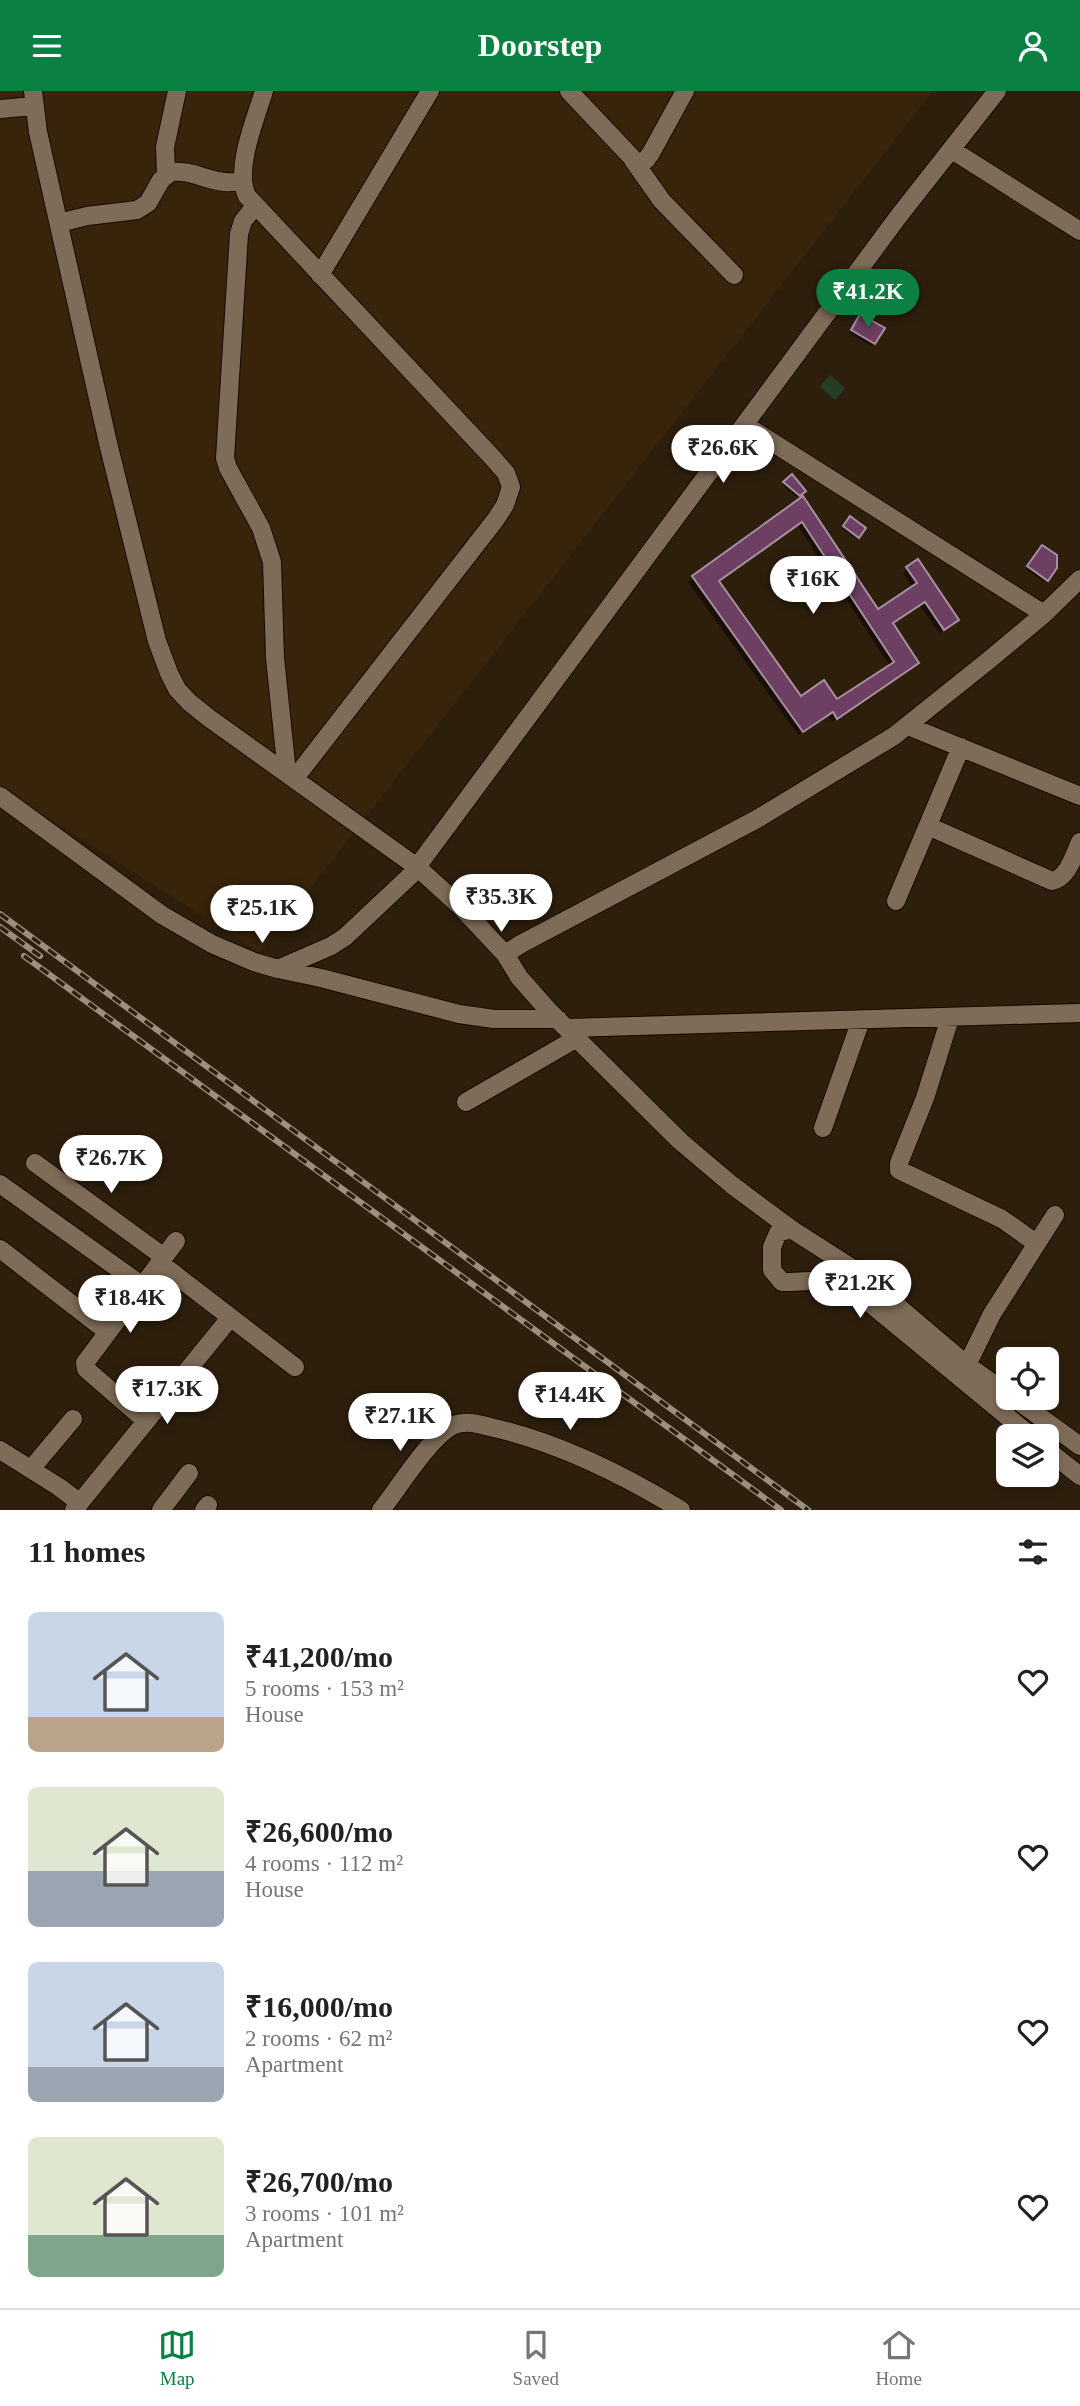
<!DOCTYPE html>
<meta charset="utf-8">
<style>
:root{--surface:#fff;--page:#f6f6f6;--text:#222;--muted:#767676;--line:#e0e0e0;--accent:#0b8043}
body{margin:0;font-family:"Times New Roman",serif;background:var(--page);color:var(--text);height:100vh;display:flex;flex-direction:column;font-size:26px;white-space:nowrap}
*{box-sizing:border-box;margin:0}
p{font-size:23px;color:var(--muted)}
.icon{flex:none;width:38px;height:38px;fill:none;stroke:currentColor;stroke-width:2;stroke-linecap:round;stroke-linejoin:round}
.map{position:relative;height:1419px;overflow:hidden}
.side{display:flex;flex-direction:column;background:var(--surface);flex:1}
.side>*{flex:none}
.buttons{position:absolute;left:996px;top:1256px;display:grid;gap:14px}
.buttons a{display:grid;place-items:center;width:63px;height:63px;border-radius:10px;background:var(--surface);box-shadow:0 4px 10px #0003;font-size:35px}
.price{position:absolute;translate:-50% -60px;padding:0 16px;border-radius:24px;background:#fff;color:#222;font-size:23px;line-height:46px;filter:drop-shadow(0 2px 4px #0008)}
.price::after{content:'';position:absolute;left:50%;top:42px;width:21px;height:16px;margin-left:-10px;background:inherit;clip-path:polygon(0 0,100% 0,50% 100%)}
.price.on{background:var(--accent);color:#fff}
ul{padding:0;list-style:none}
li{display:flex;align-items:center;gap:21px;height:175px;padding:0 28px}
li span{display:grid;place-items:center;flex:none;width:196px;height:140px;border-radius:10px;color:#555}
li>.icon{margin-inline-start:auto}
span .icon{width:84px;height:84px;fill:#fffc;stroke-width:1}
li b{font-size:30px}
h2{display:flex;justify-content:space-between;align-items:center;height:84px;padding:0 28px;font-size:30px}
header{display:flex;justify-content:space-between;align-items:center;height:91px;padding:0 28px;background:var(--accent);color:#fff;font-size:32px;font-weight:800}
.dock{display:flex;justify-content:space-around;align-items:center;height:98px;border-top:2px solid var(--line);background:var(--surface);font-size:19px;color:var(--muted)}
.dock a{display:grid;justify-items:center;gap:4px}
.dock .on{color:var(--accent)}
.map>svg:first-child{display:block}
.built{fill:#38230b}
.green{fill:#233e25}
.shadow{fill:#0007;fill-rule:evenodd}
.building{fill:#6d3f62;stroke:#a890a1;stroke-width:2;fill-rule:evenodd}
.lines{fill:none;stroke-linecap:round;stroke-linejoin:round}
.minor-casing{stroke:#160800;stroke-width:20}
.minor{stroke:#7f6c58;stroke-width:18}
.rail-casing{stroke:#9c8f81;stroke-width:6}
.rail{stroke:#2e1f0d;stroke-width:3.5;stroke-dasharray:10;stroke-linecap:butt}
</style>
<header><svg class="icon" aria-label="menu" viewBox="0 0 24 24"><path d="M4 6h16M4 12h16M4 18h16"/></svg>Doorstep<svg class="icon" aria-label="person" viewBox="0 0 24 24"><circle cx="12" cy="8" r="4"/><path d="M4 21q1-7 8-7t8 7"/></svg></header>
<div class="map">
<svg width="1080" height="1419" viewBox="0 0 1080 1419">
<rect width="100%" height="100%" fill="#2e1f0d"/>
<path class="built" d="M 0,0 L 933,0 L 260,862 L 0,696 Z"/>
<path class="green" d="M 830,284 L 845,297 L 835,309 L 820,296 Z"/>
<path class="shadow" d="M 858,228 L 874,252 L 871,255 L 849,242 Z
M 792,386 L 804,399 L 796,406 L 782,394 Z
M 802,408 L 878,520 L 913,497 L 903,482 L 907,477 L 952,533 L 939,542 L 920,514 L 891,533 L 913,576 L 832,631 L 828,624 L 798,644 L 688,491 ZM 797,434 L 890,575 L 837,611 L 800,607 L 717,491 Z
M 848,430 L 858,445 L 856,448 L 842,438 Z
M 1040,458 L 1047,489 L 1044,491 L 1026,478 Z"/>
<path class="building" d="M 860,223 L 885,237 L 875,253 L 851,239 Z
M 792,383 L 806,400 L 800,405 L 783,391 Z
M 803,405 L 878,518 L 917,492 L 906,476 L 918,468 L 959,529 L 944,539 L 925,511 L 893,532 L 919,572 L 837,628 L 833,621 L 803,641 L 692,485 ZM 802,431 L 894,571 L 837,608 L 824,589 L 801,605 L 719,490 Z
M 850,425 L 866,437 L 859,447 L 843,435 Z
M 1042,454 L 1057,464 L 1057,477 L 1048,490 L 1027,475 Z"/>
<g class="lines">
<g class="minor-casing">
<path id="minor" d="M 33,0 L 38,41 L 108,352 L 157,550 L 169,582 L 177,598 L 189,611 L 209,627 L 417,776 L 461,816 L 505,863
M 264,0 C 256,27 234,78 247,105 L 491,365 L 506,382 L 511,396 L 505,414 L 496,428 L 295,687
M 569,0 L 637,72 L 646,69 L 651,62 L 685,0
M 0,18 L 33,15
M 952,59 L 1080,140
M 633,69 L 662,110 L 734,184
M 166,83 L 165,56 L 177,0
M 255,115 L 243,130 L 239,143 L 225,367 L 228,377 L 261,437 L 272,471 L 275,567 L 287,682
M 59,132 L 87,125 L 137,119 L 148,112 L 161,89 L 171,81 C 196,78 213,96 242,90
M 320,184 L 430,0
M 745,334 L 1044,523
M 908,635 L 1080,705
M 0,705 L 162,824 L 212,853 L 254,871 L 278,878 L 321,887 L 459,923 L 494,928 L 558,928
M 928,735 L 1052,790 C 1068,787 1074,764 1080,751
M 896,810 L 961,656
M 278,878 L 331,855 L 345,846 L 411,784 L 898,126 L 997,0
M 950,927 L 925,1007 L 899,1072 L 899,1079 L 1002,1128 L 1036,1152
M 567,937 L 1080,922
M 466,1011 L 577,947
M 823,1037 L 861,929
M 35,1072 L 164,1166
M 0,1093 L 144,1196
M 791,1138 L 778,1142 L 772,1156 L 772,1179 L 782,1191 C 808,1192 824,1185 849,1195 L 1032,1346
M 0,1158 L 108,1241
M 160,1172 L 295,1276
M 967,1274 L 992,1223 L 1055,1124
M 1008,1303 L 967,1274 L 855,1179 L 791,1138 L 732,1094 L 680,1050 L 548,919 L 519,886 L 505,863 L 521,853 L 757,728 L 894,645 L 989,569 L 1044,523 L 1080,488
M 1014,1307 L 1080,1355
M 146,1330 L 86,1278 L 85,1272 L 176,1150
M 1046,1358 L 1080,1385
M 0,1359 L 59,1396 L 80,1412
M 31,1378 L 73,1328
M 74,1419 L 230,1227
M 161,1419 L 189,1382
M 204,1419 L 208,1414
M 381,1419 C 398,1398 431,1344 454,1334 C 465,1329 479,1333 490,1336 C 558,1351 622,1383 681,1419"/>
</g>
<use href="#minor" class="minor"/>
<g class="rail-casing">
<path id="rail" d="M 0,823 L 808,1419
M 0,836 L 40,865
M 24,865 L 781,1419"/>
</g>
<use href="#rail" class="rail"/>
</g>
</svg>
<div class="buttons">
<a><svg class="icon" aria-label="locate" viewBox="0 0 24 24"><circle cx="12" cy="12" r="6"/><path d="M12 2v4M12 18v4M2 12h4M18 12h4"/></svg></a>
<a><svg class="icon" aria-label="layers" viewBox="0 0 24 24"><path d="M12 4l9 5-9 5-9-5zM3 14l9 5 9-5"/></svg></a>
</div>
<b class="price on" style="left:868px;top:238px">₹41.2K</b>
<b class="price" style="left:723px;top:394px">₹26.6K</b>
<b class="price" style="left:813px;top:525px">₹16K</b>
<b class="price" style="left:501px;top:843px">₹35.3K</b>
<b class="price" style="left:262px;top:854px">₹25.1K</b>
<b class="price" style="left:111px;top:1104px">₹26.7K</b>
<b class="price" style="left:860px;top:1229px">₹21.2K</b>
<b class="price" style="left:130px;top:1244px">₹18.4K</b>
<b class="price" style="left:167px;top:1335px">₹17.3K</b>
<b class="price" style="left:570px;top:1341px">₹14.4K</b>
<b class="price" style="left:400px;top:1362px">₹27.1K</b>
</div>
<section class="side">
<h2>11 homes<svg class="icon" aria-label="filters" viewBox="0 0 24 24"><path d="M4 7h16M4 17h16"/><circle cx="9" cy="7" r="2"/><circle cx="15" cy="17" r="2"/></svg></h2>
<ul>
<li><span style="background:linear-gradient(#c9d6e8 75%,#b9a48a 0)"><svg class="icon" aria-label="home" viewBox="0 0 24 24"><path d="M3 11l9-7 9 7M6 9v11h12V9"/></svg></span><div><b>₹41,200/mo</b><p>5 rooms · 153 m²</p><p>House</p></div><svg class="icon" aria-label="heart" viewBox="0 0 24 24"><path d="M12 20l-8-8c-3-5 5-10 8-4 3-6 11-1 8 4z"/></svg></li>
<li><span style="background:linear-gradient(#dfe7d0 60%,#9aa5b1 0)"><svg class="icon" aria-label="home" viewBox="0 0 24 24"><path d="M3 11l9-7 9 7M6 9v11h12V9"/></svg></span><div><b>₹26,600/mo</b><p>4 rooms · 112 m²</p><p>House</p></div><svg class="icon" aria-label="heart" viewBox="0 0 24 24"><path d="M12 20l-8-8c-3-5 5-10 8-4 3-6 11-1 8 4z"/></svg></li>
<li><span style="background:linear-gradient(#c9d6e8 75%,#9aa5b1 0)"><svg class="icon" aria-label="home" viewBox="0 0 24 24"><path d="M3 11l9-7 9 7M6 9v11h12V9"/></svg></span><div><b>₹16,000/mo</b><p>2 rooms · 62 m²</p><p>Apartment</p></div><svg class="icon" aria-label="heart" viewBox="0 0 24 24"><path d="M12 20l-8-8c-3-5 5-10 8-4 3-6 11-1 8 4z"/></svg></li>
<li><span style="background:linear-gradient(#dfe7d0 70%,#7fa58c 0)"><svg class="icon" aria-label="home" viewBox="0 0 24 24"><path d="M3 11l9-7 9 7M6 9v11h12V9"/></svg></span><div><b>₹26,700/mo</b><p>3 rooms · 101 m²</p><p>Apartment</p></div><svg class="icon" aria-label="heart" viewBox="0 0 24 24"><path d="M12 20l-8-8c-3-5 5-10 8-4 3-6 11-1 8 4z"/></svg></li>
</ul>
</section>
<nav class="dock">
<a class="on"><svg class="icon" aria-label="map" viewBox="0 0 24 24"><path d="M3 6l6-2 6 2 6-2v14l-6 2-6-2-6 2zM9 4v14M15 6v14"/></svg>Map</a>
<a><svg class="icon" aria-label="saved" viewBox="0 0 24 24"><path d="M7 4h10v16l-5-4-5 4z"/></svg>Saved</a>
<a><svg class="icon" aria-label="home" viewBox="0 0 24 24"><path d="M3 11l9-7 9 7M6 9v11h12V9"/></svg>Home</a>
</nav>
